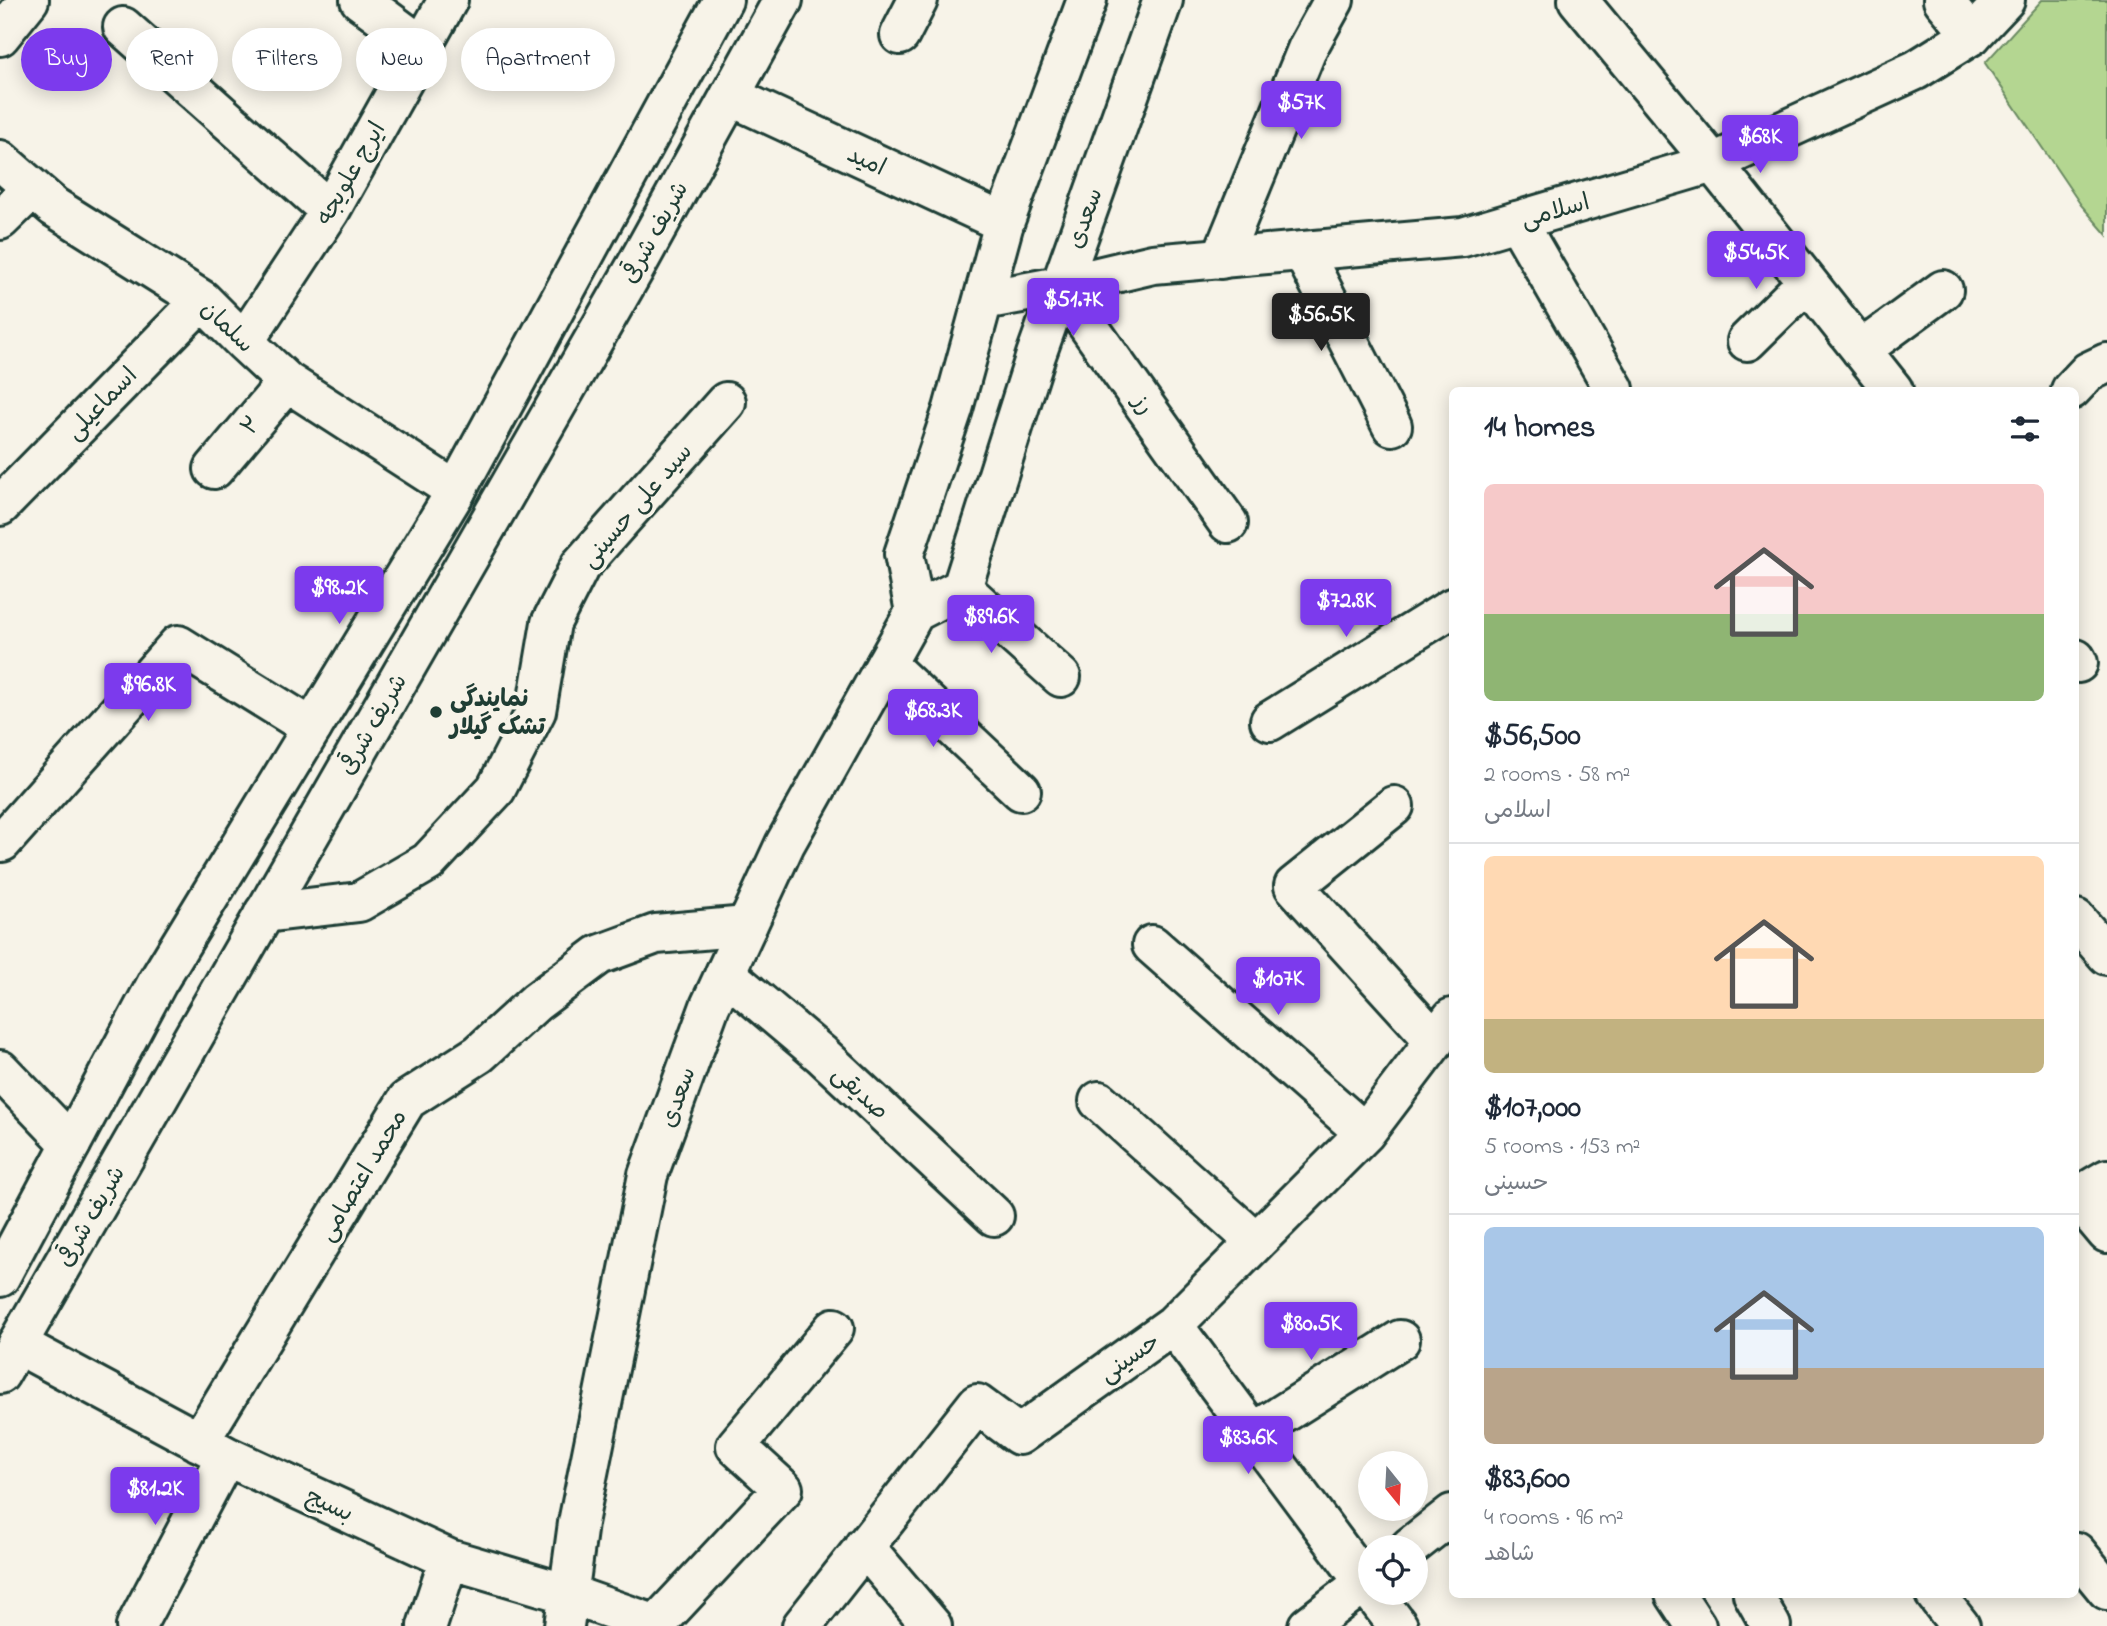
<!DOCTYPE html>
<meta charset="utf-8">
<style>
:root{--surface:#fff;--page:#f6f6f7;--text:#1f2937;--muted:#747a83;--line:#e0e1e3;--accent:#7c3aed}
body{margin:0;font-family:"Indie Flower","Playpen Sans Arabic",sans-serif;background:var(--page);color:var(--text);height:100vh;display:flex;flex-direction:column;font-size:26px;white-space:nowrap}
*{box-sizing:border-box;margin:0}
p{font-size:23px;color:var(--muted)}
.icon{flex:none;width:38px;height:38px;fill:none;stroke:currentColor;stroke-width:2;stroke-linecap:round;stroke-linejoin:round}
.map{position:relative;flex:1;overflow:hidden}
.panel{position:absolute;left:1449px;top:387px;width:630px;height:1211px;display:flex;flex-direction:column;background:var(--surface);border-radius:10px;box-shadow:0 4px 18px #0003}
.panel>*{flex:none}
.top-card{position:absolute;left:21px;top:28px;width:665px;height:63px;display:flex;gap:14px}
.needle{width:46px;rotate:162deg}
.fabs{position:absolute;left:1358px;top:1451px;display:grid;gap:14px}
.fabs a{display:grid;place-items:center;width:70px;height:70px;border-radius:50%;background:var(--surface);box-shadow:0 4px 18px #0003;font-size:35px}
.price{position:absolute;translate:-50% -60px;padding:0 16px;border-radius:7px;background:var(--accent);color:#fff;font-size:23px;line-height:46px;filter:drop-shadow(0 2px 4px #0008)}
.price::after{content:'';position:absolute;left:50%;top:42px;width:21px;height:16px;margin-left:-10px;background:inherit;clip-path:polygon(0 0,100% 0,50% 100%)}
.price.on{background:#222;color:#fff}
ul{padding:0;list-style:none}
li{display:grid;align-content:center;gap:14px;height:371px;padding:0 35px}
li+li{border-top:2px solid var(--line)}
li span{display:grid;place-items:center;height:217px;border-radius:10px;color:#555}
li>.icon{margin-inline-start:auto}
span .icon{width:126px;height:126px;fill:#fffc;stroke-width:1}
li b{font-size:30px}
h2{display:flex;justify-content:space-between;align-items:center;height:84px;padding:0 35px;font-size:30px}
.chip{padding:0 24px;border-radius:32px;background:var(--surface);box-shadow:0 4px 18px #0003;font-size:24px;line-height:63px}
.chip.on{background:var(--accent);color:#fff}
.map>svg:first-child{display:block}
.green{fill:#b4d691;stroke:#6a8a62;stroke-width:2}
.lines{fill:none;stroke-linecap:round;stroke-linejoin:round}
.minor-casing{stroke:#1f3d34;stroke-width:44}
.tertiary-casing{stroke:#1f3d34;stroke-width:44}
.secondary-casing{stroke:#1f3d34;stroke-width:44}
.minor{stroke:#f7f3e8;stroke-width:38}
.tertiary{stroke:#f7f3e8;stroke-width:38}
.secondary{stroke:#f7f3e8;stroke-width:38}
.poi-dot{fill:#1f3d34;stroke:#f7f3e8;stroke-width:2.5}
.labels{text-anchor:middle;stroke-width:7;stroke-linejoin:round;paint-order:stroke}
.street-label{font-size:24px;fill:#1f3d34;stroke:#f7f3e8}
.poi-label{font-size:24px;font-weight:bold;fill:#1f3d34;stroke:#f7f3e8;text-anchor:start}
</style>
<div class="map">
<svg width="2107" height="1626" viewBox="0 0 2107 1626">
<rect width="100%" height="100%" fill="#f7f3e8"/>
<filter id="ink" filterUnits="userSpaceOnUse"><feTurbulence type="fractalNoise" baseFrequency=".0143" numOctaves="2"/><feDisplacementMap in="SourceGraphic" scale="14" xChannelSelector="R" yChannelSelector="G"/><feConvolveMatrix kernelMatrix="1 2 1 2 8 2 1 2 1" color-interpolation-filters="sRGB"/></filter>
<g filter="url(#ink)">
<path class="green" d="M 2042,0 L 2107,0 L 2107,235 L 2081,205 L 1985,63 Z"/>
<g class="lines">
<g class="minor-casing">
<path id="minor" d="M 360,0 L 422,46
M 1578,0 L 1713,163 L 1893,390
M 1943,0 L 1972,35
M 123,27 L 330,211
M 900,35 L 918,0
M 0,36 L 29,0
M 730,96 L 1004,223
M 0,160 L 54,207 L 202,300 L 244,342 L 287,382 L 456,491
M 0,220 L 32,189
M 1517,221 L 1614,389
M 1303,252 L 1392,426
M 1221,259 L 1308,47 L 1334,0
M 1060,286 L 1228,523
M 1747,341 L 1807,282
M 244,342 L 330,211 L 448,0
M 1861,350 L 1943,290
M 2071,390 L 2088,372 L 2107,363
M 214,469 L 287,382
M 0,506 L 202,300
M 962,588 L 1061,677
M 2076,659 L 2078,663
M 886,664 L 1021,791
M 1270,721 L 1452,608
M 1394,806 L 1294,886 L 1435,1041
M 2,842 L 178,645 L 312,728
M 264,913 L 359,902 L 428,862 L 496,789 L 536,711 L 551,623 L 580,566 L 726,402
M 2076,919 L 2107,955
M 1152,945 L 1365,1133
M 725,973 L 821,1054 L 994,1216
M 0,1070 L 71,1144
M 1099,1101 L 1256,1242
M 2076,1196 L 2107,1233
M 2077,1197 L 2107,1179
M 1173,1325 L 1370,1590
M 17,1344 L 226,1456 L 449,1559 L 568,1594 L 659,1626
M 1253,1433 L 1400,1340
M 199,1442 L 407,1100 L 479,1054 L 536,1002 L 599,955 L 656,934 L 747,926
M 864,1546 L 932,1626
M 1410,1547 L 1452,1514
M 2076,1552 L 2107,1590
M 1372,1592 L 1398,1626
M 1675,1594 L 1696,1626
M 1753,1594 L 1771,1626
M 1935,1594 L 1960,1626
M 136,1626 L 226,1456
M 427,1626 L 449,1559
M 655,1626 L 783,1489 L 736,1446 L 834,1328
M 802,1626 L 977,1404 L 1019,1435 L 1173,1325 L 1365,1133 L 1452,1018
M 1308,1626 L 1370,1578"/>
</g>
<g class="tertiary-casing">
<path id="tertiary" d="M 983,300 L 1060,286 L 1153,264 L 1463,237 L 1517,221 L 1713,163 L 1916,70 L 1972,35 L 2005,0
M 915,612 L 904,554 L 953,409 L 1004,223 L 1087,0
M 564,1626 L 578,1523 L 648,1175 L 710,1006 L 785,844 L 915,612 L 962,588 L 1036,355 L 1163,0"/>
</g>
<g class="secondary-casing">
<path id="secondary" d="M 0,1277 L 157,983 L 456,491 L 723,0
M 0,1374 L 635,268 L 783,0"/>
</g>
<use href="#minor" class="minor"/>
<use href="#tertiary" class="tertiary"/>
<use href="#secondary" class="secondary"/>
</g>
</g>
<circle class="poi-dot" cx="436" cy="712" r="7"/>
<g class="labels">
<g class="street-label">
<text transform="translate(867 160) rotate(25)" y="8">امید</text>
<text transform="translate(350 173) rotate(-60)" y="8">ایرج علویجه</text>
<text transform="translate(1555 210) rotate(-16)" y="8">اسلامی</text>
<text transform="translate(1084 218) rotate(-70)" y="8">سعدی</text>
<text transform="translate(654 232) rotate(-61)" y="8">شریف شرقی</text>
<text transform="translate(228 326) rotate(44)" y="8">سلمان</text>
<text transform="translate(101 403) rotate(-46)" y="8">اسماعیلی</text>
<text transform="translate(1144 404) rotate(55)" y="8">رز</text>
<text transform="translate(250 425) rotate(-50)" y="8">۲</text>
<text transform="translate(636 505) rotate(-49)" y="8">سید علی حسینی</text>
<text transform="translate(372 724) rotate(-60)" y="8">شریف شرقی</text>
<text transform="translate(861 1092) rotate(43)" y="8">صدیقی</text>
<text transform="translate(677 1097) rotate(-70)" y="8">سعدی</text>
<text transform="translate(362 1175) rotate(-59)" y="8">محمد اعتصامی</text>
<text transform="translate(90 1216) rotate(-60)" y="8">شریف شرقی</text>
<text transform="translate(1129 1357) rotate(-35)" y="8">حسینی</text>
<text transform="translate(330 1504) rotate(25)" y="8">بسیج</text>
</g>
<g class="poi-label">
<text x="450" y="706">نمایندگی<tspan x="450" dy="28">تشک گیلار</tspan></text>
</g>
</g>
</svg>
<div class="fabs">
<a><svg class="needle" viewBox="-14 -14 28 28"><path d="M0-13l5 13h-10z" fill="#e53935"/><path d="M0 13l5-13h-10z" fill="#747a83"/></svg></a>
<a><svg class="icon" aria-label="locate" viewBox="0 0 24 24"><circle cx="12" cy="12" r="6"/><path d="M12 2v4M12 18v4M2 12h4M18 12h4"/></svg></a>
</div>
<b class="price" style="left:1301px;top:141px">$57K</b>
<b class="price" style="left:1760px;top:175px">$68K</b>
<b class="price" style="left:1756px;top:291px">$54.5K</b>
<b class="price" style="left:1073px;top:338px">$51.7K</b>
<b class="price on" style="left:1321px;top:353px">$56.5K</b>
<b class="price" style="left:339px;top:626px">$98.2K</b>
<b class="price" style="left:1346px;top:639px">$72.8K</b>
<b class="price" style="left:991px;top:655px">$89.6K</b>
<b class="price" style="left:148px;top:723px">$96.8K</b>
<b class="price" style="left:933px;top:749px">$68.3K</b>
<b class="price" style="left:1278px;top:1017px">$107K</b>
<b class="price" style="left:1311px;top:1362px">$80.5K</b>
<b class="price" style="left:1248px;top:1476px">$83.6K</b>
<b class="price" style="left:155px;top:1527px">$81.2K</b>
<div class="top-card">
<a class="chip on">Buy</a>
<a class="chip">Rent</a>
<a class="chip">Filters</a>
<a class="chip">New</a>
<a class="chip">Apartment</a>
</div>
<section class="panel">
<h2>14 homes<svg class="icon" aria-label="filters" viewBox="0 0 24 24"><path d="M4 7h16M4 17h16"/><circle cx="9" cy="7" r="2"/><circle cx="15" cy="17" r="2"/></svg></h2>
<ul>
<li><span style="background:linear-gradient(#f6c9c9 60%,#8fb573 0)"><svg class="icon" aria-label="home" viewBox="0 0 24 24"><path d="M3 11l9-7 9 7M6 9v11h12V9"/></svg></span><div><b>$56,500</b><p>2 rooms · 58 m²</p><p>اسلامی</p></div></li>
<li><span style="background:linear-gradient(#ffd9b3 75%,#c2b280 0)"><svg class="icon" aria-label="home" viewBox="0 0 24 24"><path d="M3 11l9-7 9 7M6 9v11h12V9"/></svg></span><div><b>$107,000</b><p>5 rooms · 153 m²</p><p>حسینی</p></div></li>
<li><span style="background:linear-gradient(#a9c7e8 65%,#b9a48a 0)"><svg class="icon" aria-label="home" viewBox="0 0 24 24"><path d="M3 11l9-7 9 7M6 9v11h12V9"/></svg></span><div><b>$83,600</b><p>4 rooms · 96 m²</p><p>شاهد</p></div></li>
</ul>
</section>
</div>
